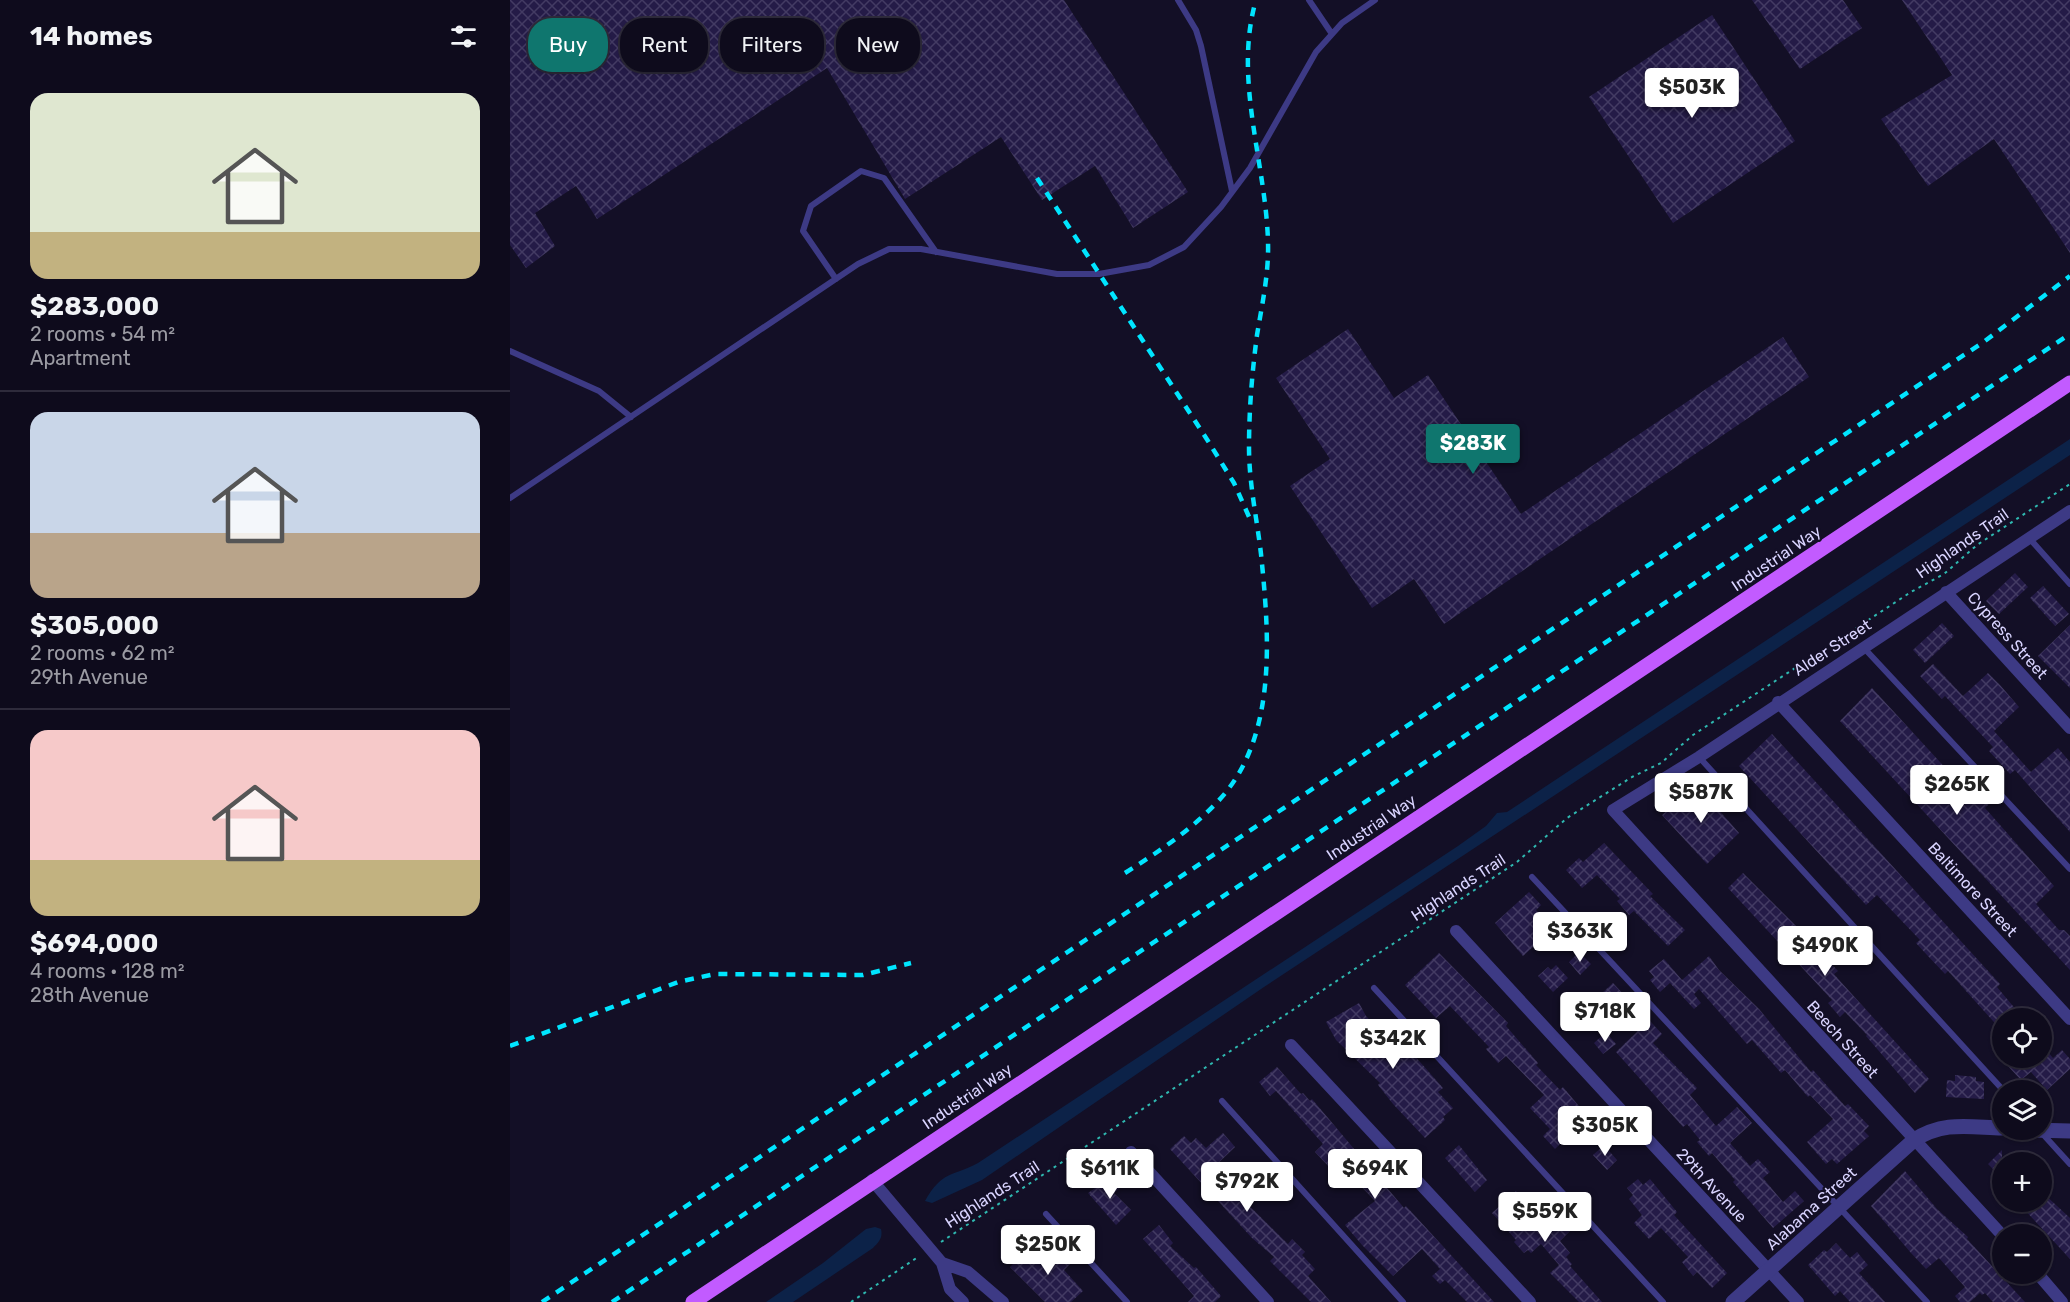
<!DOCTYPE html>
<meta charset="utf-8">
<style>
:root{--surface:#0e0b1c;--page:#171425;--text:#f1f3f6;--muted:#9b9ba3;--line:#2e2b3b;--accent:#0f766e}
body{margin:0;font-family:Rubik,sans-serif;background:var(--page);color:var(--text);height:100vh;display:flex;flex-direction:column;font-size:22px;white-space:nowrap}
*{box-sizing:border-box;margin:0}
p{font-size:20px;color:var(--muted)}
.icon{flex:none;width:33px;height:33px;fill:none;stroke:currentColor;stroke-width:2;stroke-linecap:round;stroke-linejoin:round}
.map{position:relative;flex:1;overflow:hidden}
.panel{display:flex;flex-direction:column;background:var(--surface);width:510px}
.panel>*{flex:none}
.hud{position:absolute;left:18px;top:18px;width:570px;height:54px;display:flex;gap:12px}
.buttons{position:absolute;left:1482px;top:1008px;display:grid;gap:12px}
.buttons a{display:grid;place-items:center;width:60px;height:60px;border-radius:50%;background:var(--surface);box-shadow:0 2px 4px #0004,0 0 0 2px var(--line);font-size:30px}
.price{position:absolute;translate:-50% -51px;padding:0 14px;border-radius:6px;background:#fff;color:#222;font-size:20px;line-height:39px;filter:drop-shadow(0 2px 3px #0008)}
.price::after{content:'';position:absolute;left:50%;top:36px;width:18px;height:14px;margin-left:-9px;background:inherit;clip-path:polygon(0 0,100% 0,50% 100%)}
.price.current{background:var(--accent);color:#fff}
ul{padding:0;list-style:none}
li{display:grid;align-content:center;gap:12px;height:318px;padding:0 30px}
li+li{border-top:2px solid var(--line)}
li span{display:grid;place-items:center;height:186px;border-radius:18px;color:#555}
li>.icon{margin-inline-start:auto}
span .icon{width:108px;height:108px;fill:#fffc;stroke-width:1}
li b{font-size:26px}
h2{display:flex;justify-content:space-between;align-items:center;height:72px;padding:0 30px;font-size:26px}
.chip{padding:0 21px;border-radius:24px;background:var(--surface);box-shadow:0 2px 4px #0004,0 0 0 2px var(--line);font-size:21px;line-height:54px}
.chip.current{background:var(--accent);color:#fff}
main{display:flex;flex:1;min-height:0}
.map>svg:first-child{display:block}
.water{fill:#0c2248}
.building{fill:url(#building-cross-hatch)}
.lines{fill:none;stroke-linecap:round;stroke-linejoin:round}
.path{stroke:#2fb8b0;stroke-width:2;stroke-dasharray:3 4.5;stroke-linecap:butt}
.service{stroke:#3d3a85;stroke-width:6}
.minor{stroke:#3d3a85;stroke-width:12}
.tertiary{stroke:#3d3a85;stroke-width:15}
.primary{stroke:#c25bff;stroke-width:15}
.rail{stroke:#00e5ff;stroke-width:4.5;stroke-dasharray:9 8;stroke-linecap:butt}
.labels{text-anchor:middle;stroke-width:4.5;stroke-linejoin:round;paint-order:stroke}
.street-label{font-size:16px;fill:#d9d4ff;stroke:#130f26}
</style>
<main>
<section class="panel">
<h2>14 homes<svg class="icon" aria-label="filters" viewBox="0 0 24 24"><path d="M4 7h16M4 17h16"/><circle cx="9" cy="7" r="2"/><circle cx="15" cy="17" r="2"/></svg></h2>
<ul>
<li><span style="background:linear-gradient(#dfe7d0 75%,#c2b280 0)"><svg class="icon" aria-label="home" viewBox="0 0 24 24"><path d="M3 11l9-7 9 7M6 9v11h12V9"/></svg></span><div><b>$283,000</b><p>2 rooms · 54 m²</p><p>Apartment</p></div></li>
<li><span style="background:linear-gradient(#c9d6e8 65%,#b9a48a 0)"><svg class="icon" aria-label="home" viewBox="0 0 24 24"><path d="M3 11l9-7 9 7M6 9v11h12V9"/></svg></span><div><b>$305,000</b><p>2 rooms · 62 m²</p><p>29th Avenue</p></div></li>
<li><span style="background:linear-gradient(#f6c9c9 70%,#c2b280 0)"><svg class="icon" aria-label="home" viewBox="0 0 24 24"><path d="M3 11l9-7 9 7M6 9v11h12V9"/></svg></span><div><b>$694,000</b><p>4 rooms · 128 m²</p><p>28th Avenue</p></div></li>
</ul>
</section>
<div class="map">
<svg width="1560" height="1302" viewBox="0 0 1560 1302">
<defs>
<pattern id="building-cross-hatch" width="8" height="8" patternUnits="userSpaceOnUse" patternTransform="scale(1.5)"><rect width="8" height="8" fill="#241b47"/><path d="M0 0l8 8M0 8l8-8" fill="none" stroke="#433b63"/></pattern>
</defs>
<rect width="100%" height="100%" fill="#130f26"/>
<path class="water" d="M 1560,439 L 1560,455 L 754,987 L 472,1180 L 422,1203 L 415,1201 C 432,1171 441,1177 468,1163 L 948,846 L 976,826 L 987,813 L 997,812 Z
M 365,1227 L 371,1229 C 373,1238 369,1242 363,1248 L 283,1302 L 256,1302 L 313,1263 L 356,1229 Z"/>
<path class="building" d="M 0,0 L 554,0 L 678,192 L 623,228 L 585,166 L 532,200 L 491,137 L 395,199 L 317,68 L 87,219 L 66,186 L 25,213 L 45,246 L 16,268 L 0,245 Z
M 1242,0 L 1333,0 L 1352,28 L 1290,69 Z
M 1392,0 L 1560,0 L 1560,253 L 1484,139 L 1418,186 L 1371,119 L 1442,75 Z
M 1202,15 L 1285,141 L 1163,223 L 1079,97 Z
M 838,329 L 884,398 L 918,375 L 1011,514 L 1273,337 L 1299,377 L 934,624 L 904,579 L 862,608 L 780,486 L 820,459 L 766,378 Z
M 1505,573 L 1518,587 L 1489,614 L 1476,601 Z
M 1533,586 L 1559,614 L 1545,626 L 1520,598 Z
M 1432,623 L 1444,636 L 1415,663 L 1403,650 Z
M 1560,625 L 1560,688 L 1528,656 Z
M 1423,664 L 1453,696 L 1478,673 L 1490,685 L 1509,707 L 1484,731 L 1521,772 L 1548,748 L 1560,762 L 1560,832 L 1505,770 L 1500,774 L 1479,751 L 1483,747 L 1435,696 L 1432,699 L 1410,676 Z
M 1362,688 L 1441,774 L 1426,789 L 1445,810 L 1471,787 L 1483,800 L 1475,808 L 1544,886 L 1526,904 L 1549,930 L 1554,930 L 1560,936 L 1560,970 L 1330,721 Z
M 1262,734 L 1490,984 L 1487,987 L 1513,1018 L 1492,1018 L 1492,1031 L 1438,971 L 1435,974 L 1417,955 L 1406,943 L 1410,940 L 1367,895 L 1356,905 L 1229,766 Z
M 1186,784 L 1229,833 L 1197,864 L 1152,815 Z
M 1094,843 L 1143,894 L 1140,896 L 1175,930 L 1158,946 L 1124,911 L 1119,915 L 1107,901 L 1110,899 L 1087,875 L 1072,888 L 1056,870 L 1069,858 L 1073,862 Z
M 1233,873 L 1300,940 L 1328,971 L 1324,974 L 1330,981 L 1419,1079 L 1405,1093 L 1356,1036 L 1357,1035 L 1335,1012 L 1330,1017 L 1318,1003 L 1322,1000 L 1218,888 Z
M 1019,892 L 1031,905 L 1026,910 L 1043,929 L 1013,956 L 985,923 Z
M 1069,952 L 1081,964 L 1070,975 L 1059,962 Z
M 929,953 L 998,1023 L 996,1026 L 1028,1063 L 1026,1065 L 1050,1090 L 1053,1087 L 1078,1117 L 1045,1149 L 1033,1136 L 1040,1129 L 1020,1108 L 1034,1095 L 996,1056 L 988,1063 L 976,1049 L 979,1047 L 940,1006 L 926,1018 L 895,985 Z
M 1199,956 L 1209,970 L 1249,1009 L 1301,1072 L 1303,1070 L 1335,1106 L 1338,1104 L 1359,1126 L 1354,1131 L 1359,1136 L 1327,1164 L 1322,1159 L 1316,1164 L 1297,1142 L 1323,1119 L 1300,1095 L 1298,1097 L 1275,1070 L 1271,1073 L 1242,1040 L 1237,1044 L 1189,989 L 1184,994 L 1191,1003 L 1184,1009 L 1160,983 L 1150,992 L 1140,980 L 1144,977 L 1139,971 L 1154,959 L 1172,980 Z
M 1046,965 L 1058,978 L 1043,992 L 1028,976 L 1038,967 L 1041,970 Z
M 1103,983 L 1115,996 L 1081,1027 L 1069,1014 Z
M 849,1003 L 856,1016 L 881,1043 L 888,1037 L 933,1088 L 928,1092 L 943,1108 L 933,1117 L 935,1120 L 915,1138 L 883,1104 L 868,1085 L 870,1083 L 826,1040 L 816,1022 Z
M 1139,1020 L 1152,1034 L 1143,1043 L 1187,1088 L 1180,1095 L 1206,1126 L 1227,1107 L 1242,1123 L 1220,1143 L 1240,1166 L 1248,1159 L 1260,1172 L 1253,1178 L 1273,1202 L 1285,1191 L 1294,1201 L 1263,1228 L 1223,1182 L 1225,1180 L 1202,1153 L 1199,1156 L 1187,1142 L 1190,1140 L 1177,1124 L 1173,1127 L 1106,1052 Z
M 1096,1032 L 1106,1044 L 1093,1054 L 1084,1043 Z
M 1532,1045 L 1543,1058 L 1552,1050 L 1560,1059 L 1560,1069 L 1537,1090 L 1521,1072 L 1511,1080 L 1496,1064 L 1504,1058 L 1532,1058 Z
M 767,1067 L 791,1094 L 793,1093 L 800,1101 L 802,1099 L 894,1208 L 896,1206 L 984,1302 L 957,1302 L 935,1280 L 930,1284 L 922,1276 L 930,1269 L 912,1249 L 883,1276 L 852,1245 L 835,1225 L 865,1201 L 844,1179 L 837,1186 L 805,1152 L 813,1144 L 766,1091 L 760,1096 L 749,1082 Z
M 1445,1075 L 1466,1077 L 1466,1081 L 1474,1082 L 1474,1099 L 1436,1097 L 1437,1080 L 1445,1081 Z
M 713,1133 L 725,1147 L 702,1169 L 778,1244 L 782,1239 L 795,1252 L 792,1255 L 805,1269 L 798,1276 L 821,1302 L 801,1302 L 760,1261 L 764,1257 L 742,1238 L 660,1149 L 674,1136 L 681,1143 L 686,1138 L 696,1148 Z
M 949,1145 L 977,1180 L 965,1192 L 935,1158 Z
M 1094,1145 L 1107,1160 L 1097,1170 L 1083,1155 Z
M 1492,1150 L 1492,1178 L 1478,1164 Z
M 1395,1171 L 1427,1209 L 1458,1237 L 1457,1239 L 1515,1302 L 1483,1302 L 1475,1293 L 1472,1295 L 1470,1293 L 1460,1302 L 1450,1302 L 1445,1296 L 1455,1287 L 1429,1258 L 1416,1269 L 1401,1253 L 1361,1206 Z
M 602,1176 L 611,1187 L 604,1193 L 621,1210 L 606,1225 L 578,1193 Z
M 1128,1179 L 1133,1185 L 1140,1179 L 1167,1212 L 1164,1215 L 1217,1273 L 1202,1288 L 1187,1272 L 1183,1276 L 1172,1262 L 1178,1257 L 1151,1228 L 1139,1239 L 1124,1223 L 1132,1215 L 1119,1199 L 1123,1195 L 1117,1188 Z
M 1006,1191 L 1021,1207 L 1014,1214 L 1032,1235 L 1059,1210 L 1070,1221 L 1050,1241 L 1060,1253 L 1056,1257 L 1062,1264 L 1060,1266 L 1092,1302 L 1069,1302 L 1040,1273 L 1049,1265 L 1031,1244 L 1021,1253 L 1018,1250 L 1014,1253 L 1004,1242 L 1006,1240 L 982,1213 Z
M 1532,1192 L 1560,1218 L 1560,1259 L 1513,1208 L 1519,1202 L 1532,1202 Z
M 649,1225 L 663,1243 L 660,1246 L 684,1268 L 686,1267 L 711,1296 L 705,1302 L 678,1302 L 684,1296 L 633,1239 Z
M 1326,1243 L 1340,1258 L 1347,1252 L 1358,1265 L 1349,1273 L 1375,1302 L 1340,1302 L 1330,1291 L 1325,1296 L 1298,1265 L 1314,1250 L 1317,1252 Z
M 522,1245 L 536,1261 L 550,1248 L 563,1261 L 554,1270 L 573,1291 L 561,1302 L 535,1302 L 500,1267 Z"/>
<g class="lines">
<path class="path" d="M 431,1242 L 1007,862 L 1057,818 L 1122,777 L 1151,763 L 1183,735 L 1401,592 L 1434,574 L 1467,545 L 1560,484
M 341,1302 L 408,1257"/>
<path class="service" d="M 668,0 L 686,30 L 691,46 L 722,191
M 799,0 L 822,34
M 326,279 L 293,231 L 301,206 L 351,171 L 374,178 L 426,252
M 0,351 L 89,391 L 121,417
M 0,498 L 348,264 L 379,249 L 411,249 L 547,274 L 589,274 L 639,265 L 674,247 L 711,207 L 740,168 L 806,52 L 832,23 L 865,0
M 1519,538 L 1560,584
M 1354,648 L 1560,869
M 1189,757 L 1493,1090
M 1022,877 L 1417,1302
M 864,988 L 1153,1302
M 712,1101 L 893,1302
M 1531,1132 L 1560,1164
M 536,1214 L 617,1302"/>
<path class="minor" d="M 1436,592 L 1560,728
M 1268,702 L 1560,1019
M 946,931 L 1288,1302
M 781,1045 L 1020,1302
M 621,1152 L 758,1302
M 362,1180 L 432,1263 L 440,1289 L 453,1302
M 1492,1235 L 1103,810 L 1189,757 L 1560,511
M 432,1263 L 458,1272 L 493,1302
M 1528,1274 L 1552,1302"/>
<path class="tertiary" d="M 1521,1130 L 1560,1131
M 1223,1302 L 1404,1140 C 1434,1121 1458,1127 1492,1128"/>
<path class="primary" d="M 183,1302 L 1560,383"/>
<path class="rail" d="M 527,178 L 698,441 L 724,483 L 740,519
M 615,873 C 650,851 684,828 711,798 C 768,734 759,633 751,554 C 747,519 739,484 739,447 C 739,410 742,373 747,335 C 752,305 759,273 758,242 C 756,163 723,79 746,0
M 0,1046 L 168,982 L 205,974 L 353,975 L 401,963
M 32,1302 L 1475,341 L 1560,276
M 102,1302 L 1560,334"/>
</g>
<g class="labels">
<g class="street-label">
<text transform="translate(1452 543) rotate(-35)" y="6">Highlands Trail</text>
<text transform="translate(1266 558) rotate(-34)" y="6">Industrial Way</text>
<text transform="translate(1498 635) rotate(48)" y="6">Cypress Street</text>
<text transform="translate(1322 647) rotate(-33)" y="6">Alder Street</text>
<text transform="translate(861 827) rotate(-34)" y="6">Industrial Way</text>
<text transform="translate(948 887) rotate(-33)" y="6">Highlands Trail</text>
<text transform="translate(1463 889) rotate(47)" y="6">Baltimore Street</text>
<text transform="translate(1333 1039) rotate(48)" y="6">Beech Street</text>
<text transform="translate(457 1096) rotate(-34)" y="6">Industrial Way</text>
<text transform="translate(1202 1185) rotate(47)" y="6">29th Avenue</text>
<text transform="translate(482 1194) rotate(-33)" y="6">Highlands Trail</text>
<text transform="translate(1301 1208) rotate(-42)" y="6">Alabama Street</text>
</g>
</g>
</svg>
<div class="buttons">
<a><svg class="icon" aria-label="locate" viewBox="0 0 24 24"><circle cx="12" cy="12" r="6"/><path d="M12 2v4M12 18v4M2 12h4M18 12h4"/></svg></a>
<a><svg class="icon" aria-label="layers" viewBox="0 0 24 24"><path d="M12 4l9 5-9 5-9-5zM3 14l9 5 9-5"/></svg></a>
<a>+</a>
<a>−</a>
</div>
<b class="price" style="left:1182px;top:119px">$503K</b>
<b class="price current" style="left:963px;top:475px">$283K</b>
<b class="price" style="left:1447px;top:816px">$265K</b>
<b class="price" style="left:1191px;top:824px">$587K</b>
<b class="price" style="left:1070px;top:963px">$363K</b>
<b class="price" style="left:1315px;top:977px">$490K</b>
<b class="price" style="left:1095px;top:1043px">$718K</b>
<b class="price" style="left:883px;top:1070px">$342K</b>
<b class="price" style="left:1095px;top:1157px">$305K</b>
<b class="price" style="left:600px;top:1200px">$611K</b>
<b class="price" style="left:865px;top:1200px">$694K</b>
<b class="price" style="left:737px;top:1213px">$792K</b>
<b class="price" style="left:1035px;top:1243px">$559K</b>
<b class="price" style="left:538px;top:1276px">$250K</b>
<div class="hud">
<a class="chip current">Buy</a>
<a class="chip">Rent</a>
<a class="chip">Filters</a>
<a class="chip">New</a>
</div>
</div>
</main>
